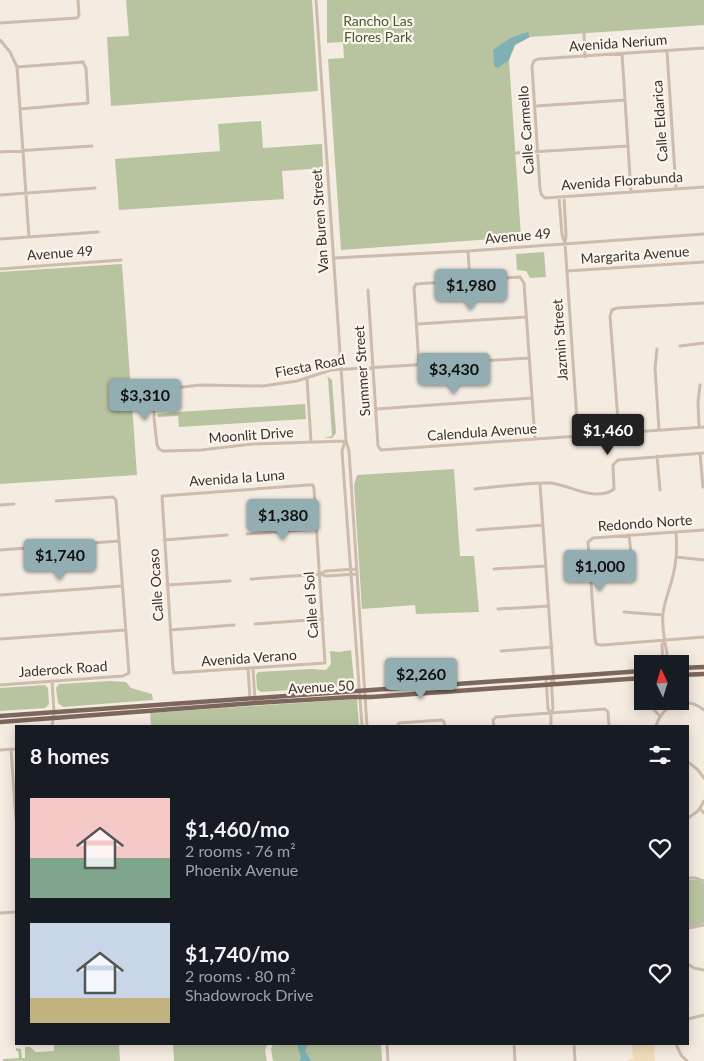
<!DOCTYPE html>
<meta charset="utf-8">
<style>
:root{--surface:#171b24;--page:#242831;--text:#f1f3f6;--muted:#9ea1a6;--accent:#92aeb2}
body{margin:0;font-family:Lato,sans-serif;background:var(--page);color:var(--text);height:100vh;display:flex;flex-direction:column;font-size:19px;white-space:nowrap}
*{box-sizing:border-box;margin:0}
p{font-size:16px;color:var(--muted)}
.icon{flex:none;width:28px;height:28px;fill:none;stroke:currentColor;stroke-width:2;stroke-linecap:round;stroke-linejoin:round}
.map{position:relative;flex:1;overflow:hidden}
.drawer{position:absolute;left:15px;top:725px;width:674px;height:320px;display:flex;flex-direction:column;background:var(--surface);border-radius:0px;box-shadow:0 2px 12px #0003}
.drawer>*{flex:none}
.needle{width:32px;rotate:356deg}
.tools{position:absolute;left:634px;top:655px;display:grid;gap:10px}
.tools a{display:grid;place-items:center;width:55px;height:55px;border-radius:0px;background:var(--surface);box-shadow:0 2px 12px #0003;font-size:25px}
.price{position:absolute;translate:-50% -42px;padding:0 11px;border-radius:5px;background:var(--accent);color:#111;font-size:16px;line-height:32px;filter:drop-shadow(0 1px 2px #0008)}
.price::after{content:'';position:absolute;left:50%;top:30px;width:15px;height:11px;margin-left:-8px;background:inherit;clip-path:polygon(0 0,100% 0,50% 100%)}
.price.on{background:#222;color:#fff}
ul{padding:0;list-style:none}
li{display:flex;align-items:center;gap:15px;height:125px;padding:0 15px}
li span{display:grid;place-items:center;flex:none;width:140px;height:100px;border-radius:0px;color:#555}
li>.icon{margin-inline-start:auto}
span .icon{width:60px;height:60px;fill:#fffc;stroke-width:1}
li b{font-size:21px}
h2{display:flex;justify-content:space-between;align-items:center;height:60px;padding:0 15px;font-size:21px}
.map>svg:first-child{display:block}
.green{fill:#b8c4a0}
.sand{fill:#efdcb8}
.water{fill:#7fb0b2}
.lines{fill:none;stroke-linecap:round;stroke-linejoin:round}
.minor{stroke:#cdbbac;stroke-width:3}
.major{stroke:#7d675c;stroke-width:4.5}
.labels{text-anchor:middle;stroke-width:4.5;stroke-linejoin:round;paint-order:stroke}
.park-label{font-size:14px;fill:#4a5a2e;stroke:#fbf5ee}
.street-label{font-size:14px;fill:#3b302b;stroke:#fbf5ee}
</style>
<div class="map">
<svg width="704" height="1061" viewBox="0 0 704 1061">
<rect width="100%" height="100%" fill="#f4ebe1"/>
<path class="green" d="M 126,0 L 312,0 L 318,91 L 111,106 L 107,37 L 129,36 Z
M 327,0 L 704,0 L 704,25 L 530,37 L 529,34 L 510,38 L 503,44 L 509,60 L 521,237 L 341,250 L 328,59 L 344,58 L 343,42 L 327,43 Z
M 261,121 L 263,148 L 322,144 L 323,168 L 282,171 L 284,199 L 119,210 L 115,159 L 220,151 L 218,124 Z
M 544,252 L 546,277 L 530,278 L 526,271 L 517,270 L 516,254 Z
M 122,264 L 137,475 L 0,484 L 0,272 Z
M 327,376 L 332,380 L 336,433 L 332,438 L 324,438 L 332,436 L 328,378 L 327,376 L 321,379 Z
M 305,404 L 306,419 L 179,427 L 178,416 L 158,417 L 157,414 L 178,412 Z
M 454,469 L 460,556 L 474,556 L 479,612 L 416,614 L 415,605 L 362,609 L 354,485 L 357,475 Z
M 351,650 L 354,681 L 348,686 L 261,692 L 257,689 L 256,675 L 258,672 L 312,669 L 326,670 L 331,664 L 330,651 L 339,652 Z
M 111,681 L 126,682 L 131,688 L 152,694 L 153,700 L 63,707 L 58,703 L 56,688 L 59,684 Z
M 45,685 L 48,688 L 49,704 L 45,708 L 0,711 L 0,688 Z
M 357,699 L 359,726 L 151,726 L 150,713 Z
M 688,880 L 697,880 L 704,883 L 704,923 L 694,926 L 688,926 Z
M 54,1044 L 119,1044 L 120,1061 L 3,1061 L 3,1059 L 19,1058 L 18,1051 L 16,1051 L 16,1048 L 21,1049 L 22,1058 L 25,1058 L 25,1047 L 30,1047 L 36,1052 L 54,1051 Z
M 173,1044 L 268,1044 L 265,1050 L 267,1061 L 174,1061 Z
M 273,1044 L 381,1044 L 382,1061 L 273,1061 L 271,1049 Z"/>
<path class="sand" d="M 632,1044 L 654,1044 L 655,1061 L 627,1061 L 633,1058 Z"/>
<path class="water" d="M 528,32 L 530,37 L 515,45 L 509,60 L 498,68 L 494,66 L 493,50 L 510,38 Z
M 297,1044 L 308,1044 L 305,1051 L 311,1061 L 299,1061 L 301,1058 Z"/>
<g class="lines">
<path class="minor" d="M 316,0 L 346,441 L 349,451 L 367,726
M 0,23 L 77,18 L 79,15 L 78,0
M 584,33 L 585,57
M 0,40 L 10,52 L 17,67 L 29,237
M 704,48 L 538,59 L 534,61 L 532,66 L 540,189 L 541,194 L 545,198 L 704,187
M 667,51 L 676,189
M 622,54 L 631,192
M 17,67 L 83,62 L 86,68 L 88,103 L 20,109
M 536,106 L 625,100
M 0,152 L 92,146
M 515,153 L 628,146
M 0,195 L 95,188
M 559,197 L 562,235 L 565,243 L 578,436
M 564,197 L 566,235 L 565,243
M 0,239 L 98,232
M 468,251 L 470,280
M 334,258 L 468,251 L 704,234
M 0,269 L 121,260
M 567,271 L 704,262
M 368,290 L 378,446 L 381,450 L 704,427
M 417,324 L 526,317
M 680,346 L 704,343
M 657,349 L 655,368 L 659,430
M 419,365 L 414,288 L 416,284 L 520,277 L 524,283 L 535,439
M 307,378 L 311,442
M 376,409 L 532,398
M 699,427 L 698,402 L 700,385
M 619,433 L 610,316 L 612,310 L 617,308 L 704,303
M 345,441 L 342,451 L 362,726
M 346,441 L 253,444 L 201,450 L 163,451 L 159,449 L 157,445 L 154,418 L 154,393 L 158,390 L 200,385 L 263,386 L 297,381 L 331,370 L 529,358
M 700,453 L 703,487
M 657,456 L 660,490
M 540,484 L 554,684
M 308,485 L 313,485 L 314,489 L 325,663 L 174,673 L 173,669 L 162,496 Z
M 475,489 C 498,487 527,482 550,483 C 568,484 596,503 614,489 L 613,465 L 618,460 L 704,453
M 0,505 L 14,504
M 477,530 L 543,525
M 704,530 L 593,538 L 588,542 L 595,638 L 596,644 L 602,645 L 704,637
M 247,534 L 317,529
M 629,535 L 632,563
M 164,540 L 227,535
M 0,550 L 119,541
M 676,557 L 704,560
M 494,569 L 546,566
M 321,574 L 326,576 L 357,574
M 251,579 L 320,574 L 326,571 L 356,569
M 167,585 L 230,581
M 0,595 L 122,586
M 498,609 L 549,606
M 624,612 L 663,615
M 255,624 L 323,619
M 170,630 L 234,625
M 0,639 L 125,630
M 501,651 L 552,647
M 663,664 L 662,645 L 664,641
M 668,664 C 667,647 661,631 663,613 C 665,599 671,586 674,571 C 677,558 677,546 676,532
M 248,669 L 250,698
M 253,669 L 255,700
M 546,678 L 548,709 L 551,713 L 551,726
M 0,685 L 123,676 L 129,673 L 116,500 L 113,497 L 56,501
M 551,712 L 553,709 L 551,677
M 660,716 L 654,710 L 656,705 L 660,704 L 667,708
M 52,726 L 54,712 L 52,681
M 397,726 L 399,723 L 442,720 L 444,722 L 445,726
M 494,726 L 493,720 L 496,717 L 605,709 L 608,712 L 609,726
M 656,726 C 663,704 685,695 704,710
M 11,749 L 16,820
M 0,750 L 16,749
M 688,762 L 697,769 L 704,778
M 700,809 L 704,813
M 688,818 L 698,811 L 704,801
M 688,878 L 695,878 L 704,881
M 0,913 L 16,912
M 688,928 L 704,925
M 688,964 L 694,968 L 704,970
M 688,1019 L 704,1015
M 387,1044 L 388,1061
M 514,1044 L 515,1061
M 574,1044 L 575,1061
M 676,1044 L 681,1055 L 687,1061"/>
<path class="major" d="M 680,668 L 704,667
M 680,675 L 704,674
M 0,716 L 642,671
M 0,722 L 255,703 L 352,697 L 371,697 L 642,678"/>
</g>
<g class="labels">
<g class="park-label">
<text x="378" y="26">Rancho Las<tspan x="378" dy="16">Flores Park</tspan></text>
</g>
<g class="street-label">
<text transform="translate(618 43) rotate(-4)" y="5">Avenida Nerium</text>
<text transform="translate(660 121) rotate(-94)" y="5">Calle Eldarica</text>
<text transform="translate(526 130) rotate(-94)" y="5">Calle Carmello</text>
<text transform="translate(622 181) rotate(-4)" y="5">Avenida Florabunda</text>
<text transform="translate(320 221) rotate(-94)" y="5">Van Buren Street</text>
<text transform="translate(518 236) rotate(-5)" y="5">Avenue 49</text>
<text transform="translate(60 253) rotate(-4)" y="5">Avenue 49</text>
<text transform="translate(635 255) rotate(-4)" y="5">Margarita Avenue</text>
<text transform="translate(560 340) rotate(-94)" y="5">Jazmin Street</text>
<text transform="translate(310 366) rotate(-11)" y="5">Fiesta Road</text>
<text transform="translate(362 371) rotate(-94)" y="5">Summer Street</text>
<text transform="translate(482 432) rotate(-4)" y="5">Calendula Avenue</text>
<text transform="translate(251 435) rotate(-4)" y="5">Moonlit Drive</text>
<text transform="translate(237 478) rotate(-4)" y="5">Avenida la Luna</text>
<text transform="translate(645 523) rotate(-4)" y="5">Redondo Norte</text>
<text transform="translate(156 585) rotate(-94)" y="5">Calle Ocaso</text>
<text transform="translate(311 605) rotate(-94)" y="5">Calle el Sol</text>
<text transform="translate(249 658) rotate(-4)" y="5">Avenida Verano</text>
<text transform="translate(63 669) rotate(-4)" y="5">Jaderock Road</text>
<text transform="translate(321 687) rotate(-3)" y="5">Avenue 50</text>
</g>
</g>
</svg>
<div class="tools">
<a><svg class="needle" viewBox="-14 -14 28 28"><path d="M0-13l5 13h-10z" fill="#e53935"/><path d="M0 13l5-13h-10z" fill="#9ea1a6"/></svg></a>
</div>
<b class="price" style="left:471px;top:311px">$1,980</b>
<b class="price" style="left:454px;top:395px">$3,430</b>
<b class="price" style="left:145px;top:421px">$3,310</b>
<b class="price on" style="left:608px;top:456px">$1,460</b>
<b class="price" style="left:283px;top:541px">$1,380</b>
<b class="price" style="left:60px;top:581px">$1,740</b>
<b class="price" style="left:600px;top:592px">$1,000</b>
<b class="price" style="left:421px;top:700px">$2,260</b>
<section class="drawer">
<h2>8 homes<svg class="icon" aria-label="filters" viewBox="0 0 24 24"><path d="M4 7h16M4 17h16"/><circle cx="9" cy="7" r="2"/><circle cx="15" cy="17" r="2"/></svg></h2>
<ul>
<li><span style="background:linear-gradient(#f6c9c9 60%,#7fa58c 0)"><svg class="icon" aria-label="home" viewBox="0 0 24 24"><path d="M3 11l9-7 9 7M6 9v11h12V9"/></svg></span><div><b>$1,460/mo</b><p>2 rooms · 76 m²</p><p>Phoenix Avenue</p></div><svg class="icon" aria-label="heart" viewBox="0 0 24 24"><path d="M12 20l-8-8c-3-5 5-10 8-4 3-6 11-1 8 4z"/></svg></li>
<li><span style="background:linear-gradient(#c9d6e8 75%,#c2b280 0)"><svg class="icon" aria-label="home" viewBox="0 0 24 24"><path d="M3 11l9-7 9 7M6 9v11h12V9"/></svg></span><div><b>$1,740/mo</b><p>2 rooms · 80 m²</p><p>Shadowrock Drive</p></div><svg class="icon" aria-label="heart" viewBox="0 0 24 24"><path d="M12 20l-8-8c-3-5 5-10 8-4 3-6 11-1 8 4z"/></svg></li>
</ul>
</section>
</div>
